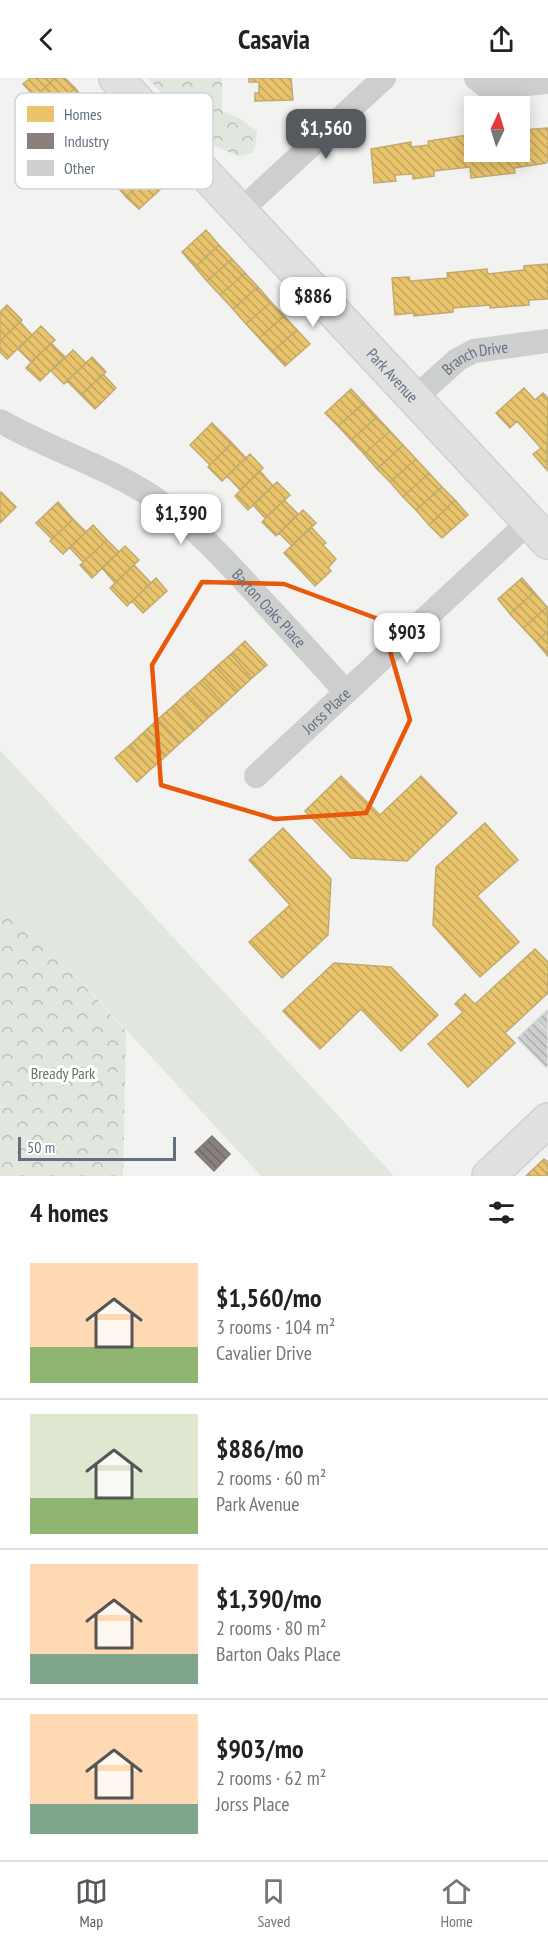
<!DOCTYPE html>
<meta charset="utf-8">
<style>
:root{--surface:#fff;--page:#f2f2f2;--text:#222;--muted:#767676;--line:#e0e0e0;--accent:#56595e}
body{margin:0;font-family:"PT Sans Narrow",sans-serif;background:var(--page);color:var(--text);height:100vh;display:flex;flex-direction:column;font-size:22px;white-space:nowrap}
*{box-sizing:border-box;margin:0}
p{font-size:20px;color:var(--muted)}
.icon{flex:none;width:33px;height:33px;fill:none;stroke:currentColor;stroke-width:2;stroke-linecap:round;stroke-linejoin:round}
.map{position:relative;height:1098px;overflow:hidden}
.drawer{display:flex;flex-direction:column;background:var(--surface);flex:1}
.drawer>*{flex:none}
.needle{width:39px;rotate:4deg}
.tools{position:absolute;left:464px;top:18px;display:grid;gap:12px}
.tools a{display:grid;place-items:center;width:66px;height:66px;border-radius:0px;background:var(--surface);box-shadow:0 3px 15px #0003;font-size:30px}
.scale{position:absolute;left:18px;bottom:15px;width:158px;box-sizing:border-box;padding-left:6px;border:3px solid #636f81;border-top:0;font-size:16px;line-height:21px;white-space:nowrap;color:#636f81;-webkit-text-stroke:4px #fff;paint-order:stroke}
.price{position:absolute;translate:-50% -51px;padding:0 14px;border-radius:12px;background:#fff;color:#222;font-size:20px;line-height:39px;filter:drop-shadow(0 2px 3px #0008)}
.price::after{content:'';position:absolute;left:50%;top:36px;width:18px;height:14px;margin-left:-9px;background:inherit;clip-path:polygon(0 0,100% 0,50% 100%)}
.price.current{background:var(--accent);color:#fff}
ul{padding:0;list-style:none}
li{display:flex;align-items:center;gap:18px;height:150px;padding:0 30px}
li+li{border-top:2px solid var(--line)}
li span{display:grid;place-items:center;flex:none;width:168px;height:120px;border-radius:0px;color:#555}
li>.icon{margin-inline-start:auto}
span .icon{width:72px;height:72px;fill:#fffc;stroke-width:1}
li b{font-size:26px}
h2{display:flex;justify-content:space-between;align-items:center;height:72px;padding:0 30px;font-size:26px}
header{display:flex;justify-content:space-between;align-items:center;height:78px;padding:0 30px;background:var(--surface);font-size:27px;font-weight:800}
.tabs{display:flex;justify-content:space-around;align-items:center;height:84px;border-top:2px solid var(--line);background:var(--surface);font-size:16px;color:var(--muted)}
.tabs a{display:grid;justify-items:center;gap:3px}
.tabs .current{color:var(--accent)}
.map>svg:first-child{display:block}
.grass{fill:#e1e6df}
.forest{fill:url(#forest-crowns)}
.homes{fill:url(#homes-back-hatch);stroke:#c1aa71;stroke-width:1.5}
.industry{fill:url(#industry-back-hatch);stroke:#7e7c7e;stroke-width:1.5}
.building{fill:url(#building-back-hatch);stroke:#e2e2e1;stroke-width:1.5}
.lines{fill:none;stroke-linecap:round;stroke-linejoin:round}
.secondary-casing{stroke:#cfd0d0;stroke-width:36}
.street{stroke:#cdcece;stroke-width:24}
.secondary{stroke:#e0e0e1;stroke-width:33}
.marked{fill:none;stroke:#e8590c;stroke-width:4.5;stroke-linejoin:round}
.labels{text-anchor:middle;stroke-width:6;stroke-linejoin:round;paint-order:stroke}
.street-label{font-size:16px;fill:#636f81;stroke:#fff}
.park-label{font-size:16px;fill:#637862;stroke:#fff}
.key{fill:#fff;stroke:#d0d4d9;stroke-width:1.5}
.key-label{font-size:16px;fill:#636f81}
</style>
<header><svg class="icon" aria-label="back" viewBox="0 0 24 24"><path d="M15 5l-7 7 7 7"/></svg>Casavia<svg class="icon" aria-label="share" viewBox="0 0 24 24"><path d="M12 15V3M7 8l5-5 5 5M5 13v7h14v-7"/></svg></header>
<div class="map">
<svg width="548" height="1098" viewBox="0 0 548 1098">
<defs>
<pattern id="forest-crowns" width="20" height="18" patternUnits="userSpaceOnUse" patternTransform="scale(1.5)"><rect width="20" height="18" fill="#e1e6df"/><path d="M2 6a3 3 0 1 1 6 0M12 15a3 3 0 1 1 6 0" fill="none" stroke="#babfba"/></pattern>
<pattern id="homes-back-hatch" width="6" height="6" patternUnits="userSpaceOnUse" patternTransform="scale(1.5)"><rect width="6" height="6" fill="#e9c46a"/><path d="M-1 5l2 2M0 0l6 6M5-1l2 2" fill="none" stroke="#c0a35d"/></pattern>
<pattern id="industry-back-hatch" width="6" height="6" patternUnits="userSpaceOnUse" patternTransform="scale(1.5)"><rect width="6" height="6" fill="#8a817c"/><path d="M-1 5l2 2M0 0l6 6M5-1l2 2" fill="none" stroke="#6f6967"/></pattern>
<pattern id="building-back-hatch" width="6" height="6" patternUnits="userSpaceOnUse" patternTransform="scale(1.5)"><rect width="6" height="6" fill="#cecfcf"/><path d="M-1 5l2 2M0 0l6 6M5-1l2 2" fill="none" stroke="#abacad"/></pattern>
</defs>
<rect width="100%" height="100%" fill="#f2f3f1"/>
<path class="grass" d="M 0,672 L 394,1098 L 261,1098 L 0,815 Z"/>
<path class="forest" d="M 147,0 L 222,0 L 222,33 L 241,41 L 257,53 L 256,66 L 252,75 L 238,78 L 212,67 Z
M 0,815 L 126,953 L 123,1098 L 0,1098 Z"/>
<path class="homes" d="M 30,0 L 55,0 L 35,19 L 23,6 Z
M 55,0 L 65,0 L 75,10 L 49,34 L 35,19 Z
M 249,0 L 291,0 L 293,22 L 255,23 L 255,15 L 259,15 L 259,4 L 249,4 Z
M 75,10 L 88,25 L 62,48 L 49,34 Z
M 548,50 L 548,82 L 546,85 L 514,90 L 515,95 L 471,100 L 470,89 L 434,93 L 434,98 L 413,101 L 413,96 L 395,97 L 396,103 L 374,105 L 371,71 L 411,64 L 411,69 L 429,67 L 428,63 L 467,57 L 468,63 L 474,62 L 474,74 L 519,74 L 519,57 L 524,57 L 523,52 Z
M 140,82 L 152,95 L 126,119 L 115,106 Z
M 152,95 L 164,108 L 139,131 L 126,119 Z
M 206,152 L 219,167 L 195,189 L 182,174 Z
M 219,167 L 232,181 L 207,203 L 195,189 Z
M 232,181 L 245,195 L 220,217 L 207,203 Z
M 548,186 L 548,221 L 529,222 L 529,227 L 490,230 L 490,227 L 453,230 L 453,234 L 414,238 L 413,235 L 395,237 L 392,200 L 409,199 L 410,203 L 448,200 L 447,195 L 487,191 L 488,196 L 524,192 L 524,188 Z
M 245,195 L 258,209 L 233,231 L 220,217 Z
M 258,209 L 271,224 L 246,246 L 233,231 Z
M 271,224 L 284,238 L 259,260 L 246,246 Z
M 7,227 L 22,242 L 0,263 L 0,234 Z
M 284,238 L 297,252 L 272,274 L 259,260 Z
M 20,244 L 32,257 L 7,281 L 0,274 L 0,263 Z
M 41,248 L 55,262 L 31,284 L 18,271 Z
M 297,252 L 310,266 L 285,288 L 272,274 Z
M 51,265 L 65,279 L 40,303 L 26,290 Z
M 73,272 L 86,285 L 64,306 L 51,293 Z
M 92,279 L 106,294 L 81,317 L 67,303 Z
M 103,296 L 116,310 L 95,331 L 81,317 Z
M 524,310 L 535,322 L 543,315 L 548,320 L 547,392 L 533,376 L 541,370 L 517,343 L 510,350 L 496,335 Z
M 351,311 L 364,325 L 338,348 L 325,335 Z
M 364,325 L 377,339 L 351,362 L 338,348 Z
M 377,339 L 390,353 L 364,376 L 351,362 Z
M 212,345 L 232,365 L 210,387 L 190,367 Z
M 390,353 L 403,367 L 377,391 L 364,376 Z
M 232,365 L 246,380 L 222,403 L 208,389 Z
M 403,367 L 416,381 L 390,404 L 377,391 Z
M 250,376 L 263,390 L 240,412 L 227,398 Z
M 416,381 L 429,395 L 403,419 L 390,404 Z
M 260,393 L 273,408 L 248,432 L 235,418 Z
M 429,395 L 442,409 L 416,432 L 403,419 Z
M 277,404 L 290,417 L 265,440 L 253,427 Z
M 442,409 L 455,422 L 429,447 L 416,432 Z
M 1,414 L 16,429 L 0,445 L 0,415 Z
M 284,422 L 298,436 L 276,458 L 262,444 Z
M 455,422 L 468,437 L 442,460 L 429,447 Z
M 58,424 L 73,441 L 52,461 L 36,445 Z
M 303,432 L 316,445 L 292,468 L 279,455 Z
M 73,441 L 86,454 L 63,476 L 50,463 Z
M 93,447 L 107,462 L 83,484 L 70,470 Z
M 311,449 L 326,465 L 323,467 L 336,481 L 328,490 L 331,493 L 315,508 L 284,475 Z
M 107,462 L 119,474 L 92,500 L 80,487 Z
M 125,468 L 139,482 L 115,505 L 102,490 Z
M 134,487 L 151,505 L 127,528 L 110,510 Z
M 156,500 L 167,513 L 143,535 L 132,523 Z
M 522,500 L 534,514 L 510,536 L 498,521 Z
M 534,514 L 547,529 L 523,550 L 510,536 Z
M 547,529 L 548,553 L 536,564 L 523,550 Z
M 548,553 L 548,578 L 536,564 Z
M 245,563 L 267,587 L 252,600 L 231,576 Z
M 231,576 L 252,600 L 238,613 L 216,589 Z
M 216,589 L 238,613 L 224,626 L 202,602 Z
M 202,602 L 224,626 L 209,639 L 187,615 Z
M 187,615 L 209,639 L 195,652 L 173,628 Z
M 173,628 L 195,652 L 180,665 L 158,641 Z
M 158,641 L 180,665 L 166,678 L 144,654 Z
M 144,654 L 166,678 L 151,691 L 130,667 Z
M 130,667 L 151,691 L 137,704 L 115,680 Z
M 341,698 L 380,737 L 421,698 L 457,735 L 407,783 L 351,780 L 305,733 Z
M 485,745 L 518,782 L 477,818 L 519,864 L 480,899 L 433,847 L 436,789 Z
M 283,750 L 331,801 L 328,857 L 282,900 L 249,864 L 290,827 L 249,782 Z
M 535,871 L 548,884 L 548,915 L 505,955 L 515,965 L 468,1009 L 428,966 L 463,934 L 455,926 L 465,916 L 475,926 Z
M 334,885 L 391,889 L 438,937 L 401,973 L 361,931 L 320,971 L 283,933 Z
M 544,1081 L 548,1084 L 548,1098 L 526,1098 Z"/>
<path class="industry" d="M 212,1058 L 230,1076 L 214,1093 L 195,1074 Z"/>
<path class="building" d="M 548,931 L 548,954 L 536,942 Z
M 536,942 L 548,954 L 548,988 L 546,990 L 517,960 Z"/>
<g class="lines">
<g class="secondary-casing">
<g id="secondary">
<path id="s4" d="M 116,0 L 548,464"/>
<path d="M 489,1098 L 548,1042"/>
</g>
</g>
<g class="street">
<path d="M 476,0 L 488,10 L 548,4"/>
<path d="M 240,133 L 384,0"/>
<path id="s1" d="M 414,321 L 457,282 L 474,273 L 548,263"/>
<path id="s2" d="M 0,343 C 50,372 107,388 154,420 C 195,448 227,484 260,520 C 289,551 318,583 346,614"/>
<path id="s3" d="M 256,698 L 529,444"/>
</g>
<use href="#secondary" class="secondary"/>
</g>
<path class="marked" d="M 202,504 L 284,506 L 381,542 L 410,642 L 366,735 L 275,741 L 161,707 L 152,587 Z"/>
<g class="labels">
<g class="street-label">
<text dy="6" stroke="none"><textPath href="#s1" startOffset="76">Branch Drive</textPath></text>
<text dy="6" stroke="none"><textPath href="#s4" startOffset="406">Park Avenue</textPath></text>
<text dy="6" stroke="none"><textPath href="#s2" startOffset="332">Barton Oaks Place</textPath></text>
<text dy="6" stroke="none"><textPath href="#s3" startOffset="96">Jorss Place</textPath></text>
</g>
<g class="park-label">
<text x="63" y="1001">Bready Park</text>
</g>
</g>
<rect x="15" y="15" width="198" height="96" rx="9" class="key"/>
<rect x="27" y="28" width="27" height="16" fill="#e9c46a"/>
<rect x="27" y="55" width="27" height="16" fill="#8a817c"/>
<rect x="27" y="82" width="27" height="16" fill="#cecfcf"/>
<g class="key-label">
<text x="64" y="42">Homes</text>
<text x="64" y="69">Industry</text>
<text x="64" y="96">Other</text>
</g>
</svg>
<div class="tools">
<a><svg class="needle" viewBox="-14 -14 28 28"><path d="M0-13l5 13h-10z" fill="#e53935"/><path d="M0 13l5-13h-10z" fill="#767676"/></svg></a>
</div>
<div class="scale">50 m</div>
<b class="price current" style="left:326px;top:82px">$1,560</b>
<b class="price" style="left:313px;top:250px">$886</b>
<b class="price" style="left:181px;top:467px">$1,390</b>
<b class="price" style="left:407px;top:586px">$903</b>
</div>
<section class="drawer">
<h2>4 homes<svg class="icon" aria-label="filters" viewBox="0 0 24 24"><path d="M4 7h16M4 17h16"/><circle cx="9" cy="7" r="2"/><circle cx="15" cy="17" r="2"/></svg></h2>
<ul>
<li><span style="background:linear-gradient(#ffd9b3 70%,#8fb573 0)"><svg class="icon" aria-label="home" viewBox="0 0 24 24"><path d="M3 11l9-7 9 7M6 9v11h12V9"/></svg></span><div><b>$1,560/mo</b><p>3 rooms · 104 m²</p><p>Cavalier Drive</p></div></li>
<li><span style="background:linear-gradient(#dfe7d0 70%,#8fb573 0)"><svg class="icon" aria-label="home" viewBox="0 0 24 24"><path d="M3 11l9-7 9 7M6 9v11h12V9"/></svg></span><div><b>$886/mo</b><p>2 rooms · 60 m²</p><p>Park Avenue</p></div></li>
<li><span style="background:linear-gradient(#ffd9b3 75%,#7fa58c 0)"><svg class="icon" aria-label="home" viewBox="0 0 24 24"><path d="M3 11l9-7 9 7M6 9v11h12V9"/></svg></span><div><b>$1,390/mo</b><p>2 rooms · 80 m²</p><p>Barton Oaks Place</p></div></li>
<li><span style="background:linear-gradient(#ffd9b3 75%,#7fa58c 0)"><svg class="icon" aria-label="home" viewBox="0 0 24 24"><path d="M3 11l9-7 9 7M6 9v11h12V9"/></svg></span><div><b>$903/mo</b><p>2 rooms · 62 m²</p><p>Jorss Place</p></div></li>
</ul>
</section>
<nav class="tabs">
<a class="current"><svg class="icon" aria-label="map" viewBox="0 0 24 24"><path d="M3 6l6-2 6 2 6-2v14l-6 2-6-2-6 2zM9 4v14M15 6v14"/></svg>Map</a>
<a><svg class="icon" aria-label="saved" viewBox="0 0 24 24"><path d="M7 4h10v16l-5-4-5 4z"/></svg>Saved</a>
<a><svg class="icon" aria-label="home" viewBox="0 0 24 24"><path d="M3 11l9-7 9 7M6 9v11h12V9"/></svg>Home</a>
</nav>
